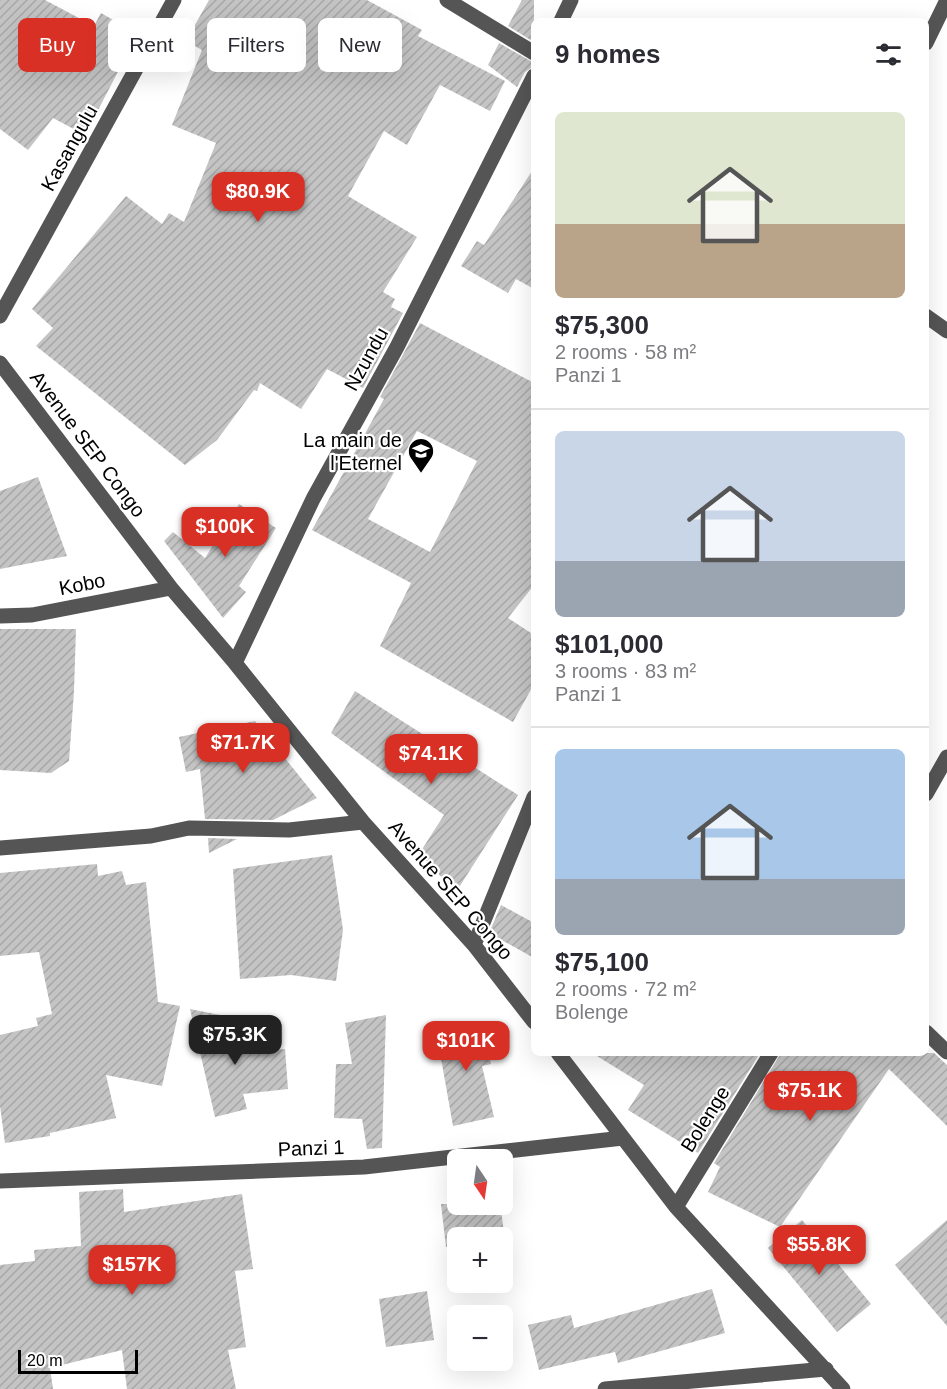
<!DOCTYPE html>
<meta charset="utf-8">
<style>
:root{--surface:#fff;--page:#f2f2f3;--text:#2b2b33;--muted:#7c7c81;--line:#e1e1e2;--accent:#d93025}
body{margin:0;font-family:Helvetica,sans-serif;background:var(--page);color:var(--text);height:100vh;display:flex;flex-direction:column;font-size:22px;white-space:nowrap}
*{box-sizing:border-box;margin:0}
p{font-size:20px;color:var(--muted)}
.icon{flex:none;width:33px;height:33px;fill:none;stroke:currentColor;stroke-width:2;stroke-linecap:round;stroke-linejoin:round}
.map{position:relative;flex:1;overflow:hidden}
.details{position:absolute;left:531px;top:18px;width:398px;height:1038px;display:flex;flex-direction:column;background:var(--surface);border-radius:9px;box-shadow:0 6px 24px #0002}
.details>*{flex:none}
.hud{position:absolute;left:18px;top:18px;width:423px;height:54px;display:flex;gap:12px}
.needle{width:39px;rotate:167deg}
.buttons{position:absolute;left:447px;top:1149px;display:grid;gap:12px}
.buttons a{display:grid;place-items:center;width:66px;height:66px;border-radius:9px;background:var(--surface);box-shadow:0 6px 24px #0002;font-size:30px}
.scale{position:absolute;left:18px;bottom:15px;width:120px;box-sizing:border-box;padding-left:6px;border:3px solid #000;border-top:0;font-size:16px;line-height:21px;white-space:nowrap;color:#000;-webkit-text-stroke:4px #fff;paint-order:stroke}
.price{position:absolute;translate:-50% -51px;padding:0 14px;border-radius:12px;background:var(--accent);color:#fff;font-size:20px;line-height:39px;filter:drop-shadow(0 2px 3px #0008)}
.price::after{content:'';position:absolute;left:50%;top:36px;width:18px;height:14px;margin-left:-9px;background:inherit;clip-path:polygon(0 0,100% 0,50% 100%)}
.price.selected{background:#222;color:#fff}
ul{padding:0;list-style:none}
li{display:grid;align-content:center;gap:12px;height:318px;padding:0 24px}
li+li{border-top:2px solid var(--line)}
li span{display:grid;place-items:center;height:186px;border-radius:9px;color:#555}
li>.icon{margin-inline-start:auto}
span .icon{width:108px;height:108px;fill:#fffc;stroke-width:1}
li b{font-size:26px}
h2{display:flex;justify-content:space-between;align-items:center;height:72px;padding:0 24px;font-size:26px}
.chip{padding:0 21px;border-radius:9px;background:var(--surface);box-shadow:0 6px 24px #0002;font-size:21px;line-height:54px}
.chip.selected{background:var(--accent);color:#fff}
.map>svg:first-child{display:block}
.building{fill:url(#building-hatch);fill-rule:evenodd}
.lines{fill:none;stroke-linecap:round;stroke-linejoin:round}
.minor{stroke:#555;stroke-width:15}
.labels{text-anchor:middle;stroke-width:4.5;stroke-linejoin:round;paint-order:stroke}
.street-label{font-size:20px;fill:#000;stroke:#fff}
.poi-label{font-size:20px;fill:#000;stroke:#fff;text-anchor:end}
</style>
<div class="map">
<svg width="947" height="1389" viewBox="0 0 947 1389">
<defs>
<pattern id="building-hatch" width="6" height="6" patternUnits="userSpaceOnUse" patternTransform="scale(1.5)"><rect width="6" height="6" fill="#c4c4c4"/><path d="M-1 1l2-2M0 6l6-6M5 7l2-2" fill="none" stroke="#a7a7a7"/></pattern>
</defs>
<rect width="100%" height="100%" fill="#fff"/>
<path class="building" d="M 0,0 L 45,0 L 94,26 L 101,13 L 143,37 L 125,68 L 121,66 L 85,135 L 53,118 L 28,150 L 0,129 Z
M 209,0 L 367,0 L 422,30 L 418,36 L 505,81 L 490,111 L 440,85 L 407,145 L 384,131 L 348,196 L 417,237 L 383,292 L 395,299 L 391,307 L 403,313 L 363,388 L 327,369 L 301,409 L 260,383 L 257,391 L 254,390 L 217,440 L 185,465 L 36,346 L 53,328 L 32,309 L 126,196 L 162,224 L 169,213 L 184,222 L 216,143 L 172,125 L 202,50 L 186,41 Z
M 522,0 L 534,0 L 534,42 L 508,26 Z
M 499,43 L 534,63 L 534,66 L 525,72 L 517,87 L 488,65 Z
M 534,168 L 534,289 L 516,279 L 508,293 L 461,266 L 477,241 L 484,245 Z
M 420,323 L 534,383 L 534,585 L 508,618 L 534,635 L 534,684 L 513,722 L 380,646 L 411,583 L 312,530 L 384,399 L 380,397 ZM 417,431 L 477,461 L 430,552 L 368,519 Z
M 38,477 L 67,556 L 0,569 L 0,491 Z
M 239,504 L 276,528 L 239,586 L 246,592 L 223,618 L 164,541 L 173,532 L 205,558 Z
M 0,629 L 76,629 L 74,691 L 69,761 L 51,773 L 0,770 Z
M 355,691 L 518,795 L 456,892 L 419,854 L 444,815 L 331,733 Z
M 255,721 L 317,798 L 273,820 L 205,819 L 200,769 L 186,772 L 179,737 Z
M 208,838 L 237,839 L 209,853 Z
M 332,855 L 343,930 L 336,981 L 291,975 L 240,979 L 233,869 Z
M 97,864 L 98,876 L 122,871 L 126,885 L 146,882 L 158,1002 L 180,1006 L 162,1086 L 106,1075 L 116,1118 L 50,1133 L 50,1136 L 5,1143 L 0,1106 L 0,1035 L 38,1026 L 36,1018 L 52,1014 L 39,952 L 0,956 L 0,873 Z
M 501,905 L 534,923 L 534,958 L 489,933 Z
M 190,1009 L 225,1016 L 234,1054 L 285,1049 L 288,1089 L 243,1094 L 247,1109 L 215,1117 Z
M 386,1015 L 382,1148 L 367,1149 L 362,1119 L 334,1118 L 336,1064 L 352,1064 L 345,1023 Z
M 483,1021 L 491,1064 L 482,1066 L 494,1117 L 453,1126 L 436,1030 Z
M 592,1053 L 760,1053 L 698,1153 L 628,1110 L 644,1085 Z
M 781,1053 L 934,1053 L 947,1065 L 947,1126 L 889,1069 L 780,1227 L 708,1192 L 720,1167 L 714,1163 Z
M 123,1189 L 124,1212 L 242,1194 L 253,1269 L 235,1271 L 246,1347 L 228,1350 L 236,1389 L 127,1389 L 122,1350 L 50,1368 L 53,1389 L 0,1389 L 0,1265 L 35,1261 L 34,1250 L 81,1246 L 79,1192 Z
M 441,1204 L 500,1204 L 505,1239 L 502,1240 L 502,1238 L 458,1238 L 458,1246 L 446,1247 Z
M 802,1220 L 871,1304 L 837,1332 L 768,1248 Z
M 947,1220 L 947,1326 L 895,1265 Z
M 712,1289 L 725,1333 L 618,1363 L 615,1352 L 539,1370 L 528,1325 L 571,1315 L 574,1328 Z
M 427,1291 L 434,1340 L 386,1347 L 379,1299 Z"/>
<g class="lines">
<path class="minor" d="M 447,0 L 534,53
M 561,21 L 571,0
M 926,43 L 947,0
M 0,316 L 174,0
M 926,316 L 947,331
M 0,363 L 171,588 L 235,663 L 363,822 L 474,945 L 534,1022
M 0,616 L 32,615 L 171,588
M 235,663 L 313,499 L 397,347 L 534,76
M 926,794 L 947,757
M 0,848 L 151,836 L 189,828 L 289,830 L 363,822
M 474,945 L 534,797
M 926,1032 L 947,1052
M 558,1053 L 676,1207 L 843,1389
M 0,1181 L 364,1167 L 623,1138
M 676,1207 L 771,1053
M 605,1389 L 826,1369"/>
</g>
<defs>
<g id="school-pin" transform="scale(1.35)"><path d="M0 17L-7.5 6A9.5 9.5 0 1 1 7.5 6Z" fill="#000" stroke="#fff"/><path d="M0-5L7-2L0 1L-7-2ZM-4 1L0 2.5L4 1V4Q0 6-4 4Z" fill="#fff"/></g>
</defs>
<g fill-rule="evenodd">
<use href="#school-pin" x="421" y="451"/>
</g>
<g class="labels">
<g class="street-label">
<text transform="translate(69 148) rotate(-61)" y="7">Kasangulu</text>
<text transform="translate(366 359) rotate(-61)" y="7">Nzundu</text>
<text transform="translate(88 444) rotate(53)" y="7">Avenue SEP Congo</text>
<text transform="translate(82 584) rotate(-11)" y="7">Kobo</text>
<text transform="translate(451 890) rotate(49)" y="7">Avenue SEP Congo</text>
<text transform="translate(705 1119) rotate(-58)" y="7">Bolenge</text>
<text transform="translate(311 1148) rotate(-2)" y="7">Panzi 1</text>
</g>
<g class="poi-label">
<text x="402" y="447">La main de<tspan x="402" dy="23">l'Eternel</tspan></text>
</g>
</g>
</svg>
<div class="buttons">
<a><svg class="needle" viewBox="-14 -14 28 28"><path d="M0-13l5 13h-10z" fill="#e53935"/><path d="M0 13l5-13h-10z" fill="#7c7c81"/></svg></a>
<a>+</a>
<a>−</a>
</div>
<div class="scale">20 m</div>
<b class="price" style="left:258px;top:223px">$80.9K</b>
<b class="price" style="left:225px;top:558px">$100K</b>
<b class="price" style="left:243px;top:774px">$71.7K</b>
<b class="price" style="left:431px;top:785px">$74.1K</b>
<b class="price selected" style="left:235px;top:1066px">$75.3K</b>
<b class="price" style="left:466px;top:1072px">$101K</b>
<b class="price" style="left:810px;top:1122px">$75.1K</b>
<b class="price" style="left:819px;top:1276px">$55.8K</b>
<b class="price" style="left:132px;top:1296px">$157K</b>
<div class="hud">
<a class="chip selected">Buy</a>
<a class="chip">Rent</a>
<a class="chip">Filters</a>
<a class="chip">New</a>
</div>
<section class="details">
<h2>9 homes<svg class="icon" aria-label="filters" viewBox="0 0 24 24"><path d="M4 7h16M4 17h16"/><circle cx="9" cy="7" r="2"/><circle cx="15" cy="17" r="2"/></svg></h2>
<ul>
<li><span style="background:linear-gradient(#dfe7d0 60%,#b9a48a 0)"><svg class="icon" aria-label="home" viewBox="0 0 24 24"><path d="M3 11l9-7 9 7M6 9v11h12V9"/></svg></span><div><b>$75,300</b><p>2 rooms · 58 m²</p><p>Panzi 1</p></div></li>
<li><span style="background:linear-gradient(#c9d6e8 70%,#9aa5b1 0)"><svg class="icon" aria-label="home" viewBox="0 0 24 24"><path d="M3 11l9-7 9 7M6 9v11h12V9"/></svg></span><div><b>$101,000</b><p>3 rooms · 83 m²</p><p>Panzi 1</p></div></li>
<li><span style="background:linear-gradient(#a9c7e8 70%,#9aa5b1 0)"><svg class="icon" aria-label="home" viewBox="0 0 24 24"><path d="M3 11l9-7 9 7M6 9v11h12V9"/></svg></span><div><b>$75,100</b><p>2 rooms · 72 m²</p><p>Bolenge</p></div></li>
</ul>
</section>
</div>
